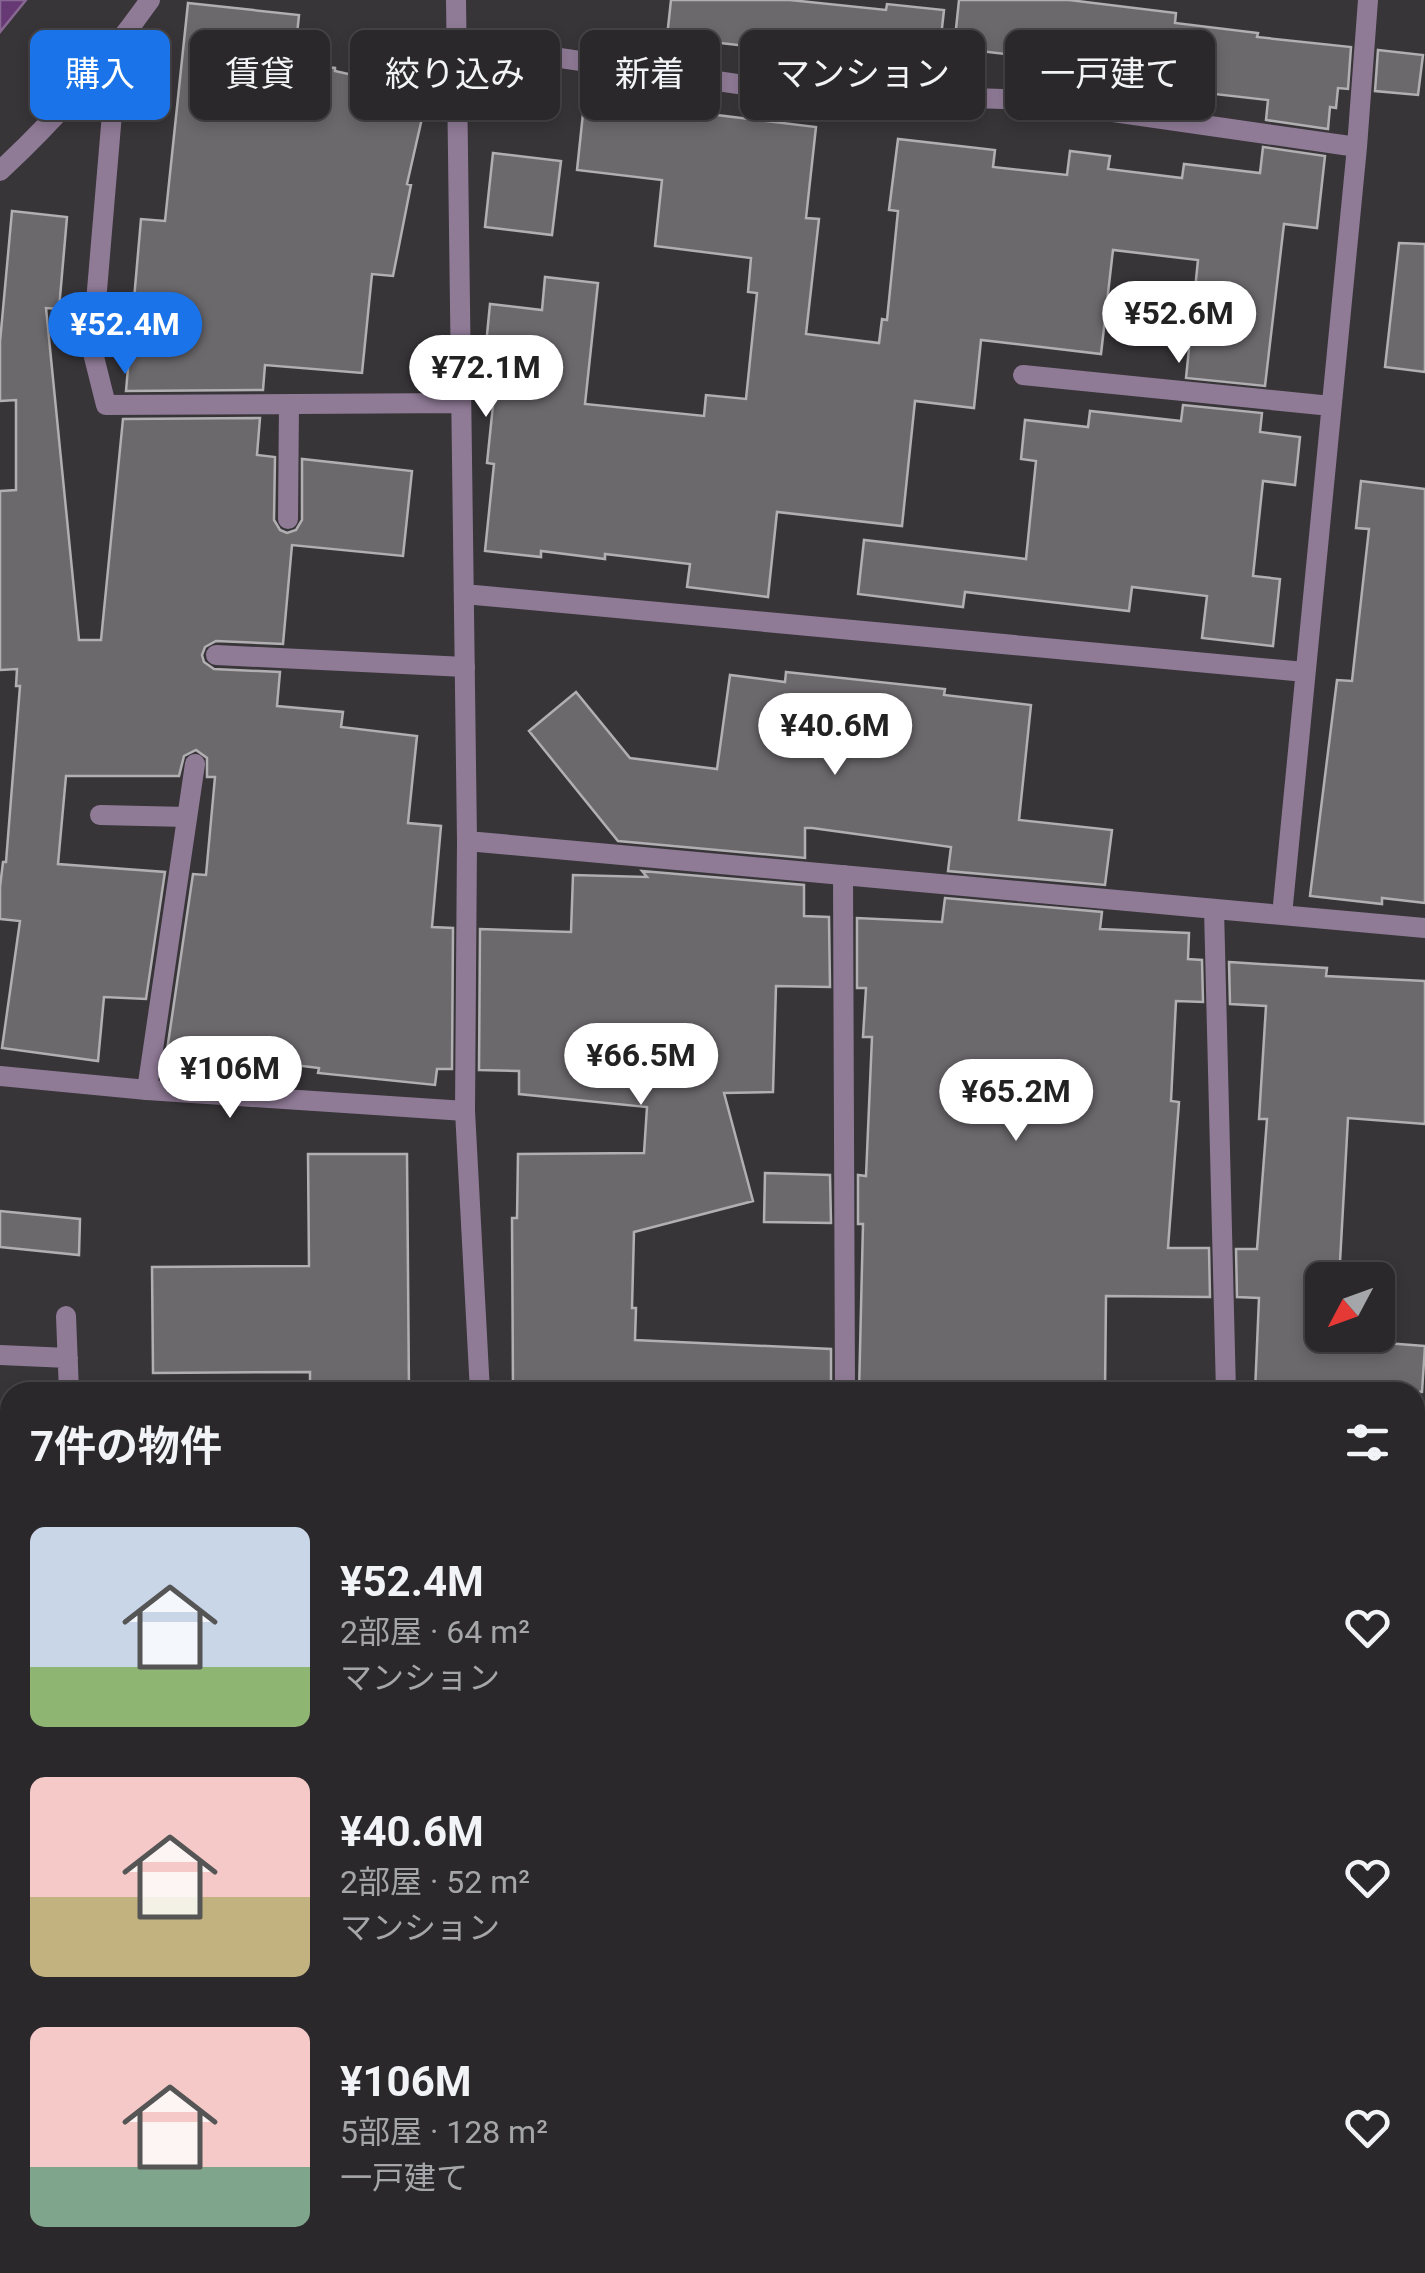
<!DOCTYPE html>
<html lang="ja">
<meta charset="utf-8">
<style>
:root{--surface:#2a282b;--page:#363437;--text:#f1f3f6;--muted:#a5a6a9;--line:#464447;--accent:#1a73e8}
body{margin:0;font-family:Roboto,"Noto Sans JP",sans-serif;background:var(--page);color:var(--text);height:100vh;display:flex;flex-direction:column;font-size:38px;white-space:nowrap}
*{box-sizing:border-box;margin:0}
p{font-size:32px;color:var(--muted)}
.icon{flex:none;width:55px;height:55px;fill:none;stroke:currentColor;stroke-width:2;stroke-linecap:round;stroke-linejoin:round}
.map{position:relative;flex:1;overflow:hidden}
.panel{position:absolute;left:0px;top:1382px;width:1425px;height:892px;display:flex;flex-direction:column;background:var(--surface);border-radius:30px 30px 0 0;box-shadow:0 5px 15px #0003,0 0 0 2px var(--line)}
.panel>*{flex:none}
.hud{position:absolute;left:30px;top:30px;width:1365px;height:90px;display:flex;gap:20px}
.needle{width:65px;rotate:229deg}
.buttons{position:absolute;left:1305px;top:1262px;display:grid;gap:20px}
.buttons a{display:grid;place-items:center;width:90px;height:90px;border-radius:15px;background:var(--surface);box-shadow:0 5px 15px #0003,0 0 0 2px var(--line);font-size:50px}
.price{position:absolute;translate:-50% -85px;padding:0 22px;border-radius:35px;background:#fff;color:#222;font-size:32px;line-height:65px;filter:drop-shadow(0 2px 5px #0008)}
.price::after{content:'';position:absolute;left:50%;top:60px;width:30px;height:22px;margin-left:-15px;background:inherit;clip-path:polygon(0 0,100% 0,50% 100%)}
.price.selected{background:var(--accent);color:#fff}
ul{padding:0;list-style:none}
li{display:flex;align-items:center;gap:30px;height:250px;padding:0 30px}
li span{display:grid;place-items:center;flex:none;width:280px;height:200px;border-radius:15px;color:#555}
li>.icon{margin-inline-start:auto}
span .icon{width:120px;height:120px;fill:#fffc;stroke-width:1}
li b{font-size:42px}
h2{display:flex;justify-content:space-between;align-items:center;height:120px;padding:0 30px;font-size:42px}
.pill{padding:0 35px;border-radius:15px;background:var(--surface);box-shadow:0 5px 15px #0003,0 0 0 2px var(--line);font-size:35px;line-height:90px}
.pill.selected{background:var(--accent);color:#fff}
.map>svg:first-child{display:block}
.water{fill:#663974;stroke:#886892;stroke-width:2.5}
.building{fill:#6c696c;stroke:#b2afb3;stroke-width:2.5}
.lines{fill:none;stroke-linecap:round;stroke-linejoin:round}
.lane{stroke:#907b97;stroke-width:20}
.street{stroke:#907b97;stroke-width:20}
</style>
<div class="map">
<svg width="1425" height="2273" viewBox="0 0 1425 2273">
<rect width="100%" height="100%" fill="#383539"/>
<path class="water" d="M 0,0 L 26,0 L 0,32 Z"/>
<path class="building" d="M 671,0 L 790,0 L 886,10 L 887,4 L 944,10 L 938,64 L 922,62 L 920,79 L 879,74 L 880,61 L 667,37 Z
M 959,0 L 1069,0 L 1176,13 L 1175,23 L 1258,33 L 1257,37 L 1351,47 L 1348,89 L 1338,88 L 1336,108 L 1330,107 L 1328,129 L 1266,120 L 1268,100 L 1179,90 L 1179,84 L 1056,68 L 1057,60 L 954,48 Z
M 188,3 L 299,15 L 294,64 L 335,68 L 335,71 L 428,92 L 407,184 L 411,185 L 393,276 L 372,274 L 362,373 L 265,365 L 263,390 L 126,391 L 141,219 L 165,221 Z
M 1378,50 L 1423,55 L 1418,95 L 1375,91 Z
M 584,104 L 659,113 L 659,108 L 816,127 L 806,218 L 819,219 L 806,334 L 879,343 L 882,319 L 887,320 L 898,211 L 889,210 L 898,139 L 995,150 L 993,167 L 1067,175 L 1070,151 L 1110,156 L 1108,169 L 1182,178 L 1184,164 L 1260,173 L 1263,147 L 1325,156 L 1317,228 L 1284,224 L 1265,386 L 1186,378 L 1198,260 L 1113,250 L 1101,354 L 981,340 L 974,408 L 915,401 L 902,526 L 777,512 L 768,597 L 687,587 L 690,564 L 605,554 L 605,559 L 541,551 L 541,557 L 485,551 L 494,464 L 487,463 L 499,347 L 486,345 L 490,304 L 542,310 L 545,277 L 598,283 L 585,404 L 704,416 L 706,395 L 746,399 L 757,293 L 748,292 L 751,258 L 655,246 L 662,180 L 577,170 Z
M 493,153 L 561,161 L 552,235 L 485,227 Z
M 12,211 L 67,217 L 59,309 L 46,308 L 79,640 L 101,640 L 123,419 L 260,418 L 257,455 L 275,457 L 274,520 L 280,530 L 287,533 L 296,530 L 302,520 L 302,459 L 412,471 L 403,556 L 292,545 L 283,644 L 216,641 L 205,647 L 202,655 L 204,662 L 214,669 L 280,672 L 277,706 L 343,712 L 341,727 L 417,736 L 408,823 L 441,826 L 432,927 L 453,928 L 452,1069 L 437,1069 L 435,1085 L 318,1073 L 319,1068 L 220,1056 L 219,1069 L 165,1064 L 193,874 L 206,875 L 215,777 L 207,777 L 207,758 L 196,750 L 184,756 L 179,776 L 66,776 L 58,864 L 165,872 L 146,999 L 104,997 L 98,1061 L 2,1048 L 20,921 L 0,919 L 0,887 L 3,862 L 6,862 L 20,686 L 16,686 L 17,669 L 0,670 L 0,491 L 16,490 L 16,400 L 0,401 L 0,342 Z
M 1399,243 L 1425,244 L 1425,372 L 1385,367 Z
M 1183,405 L 1262,413 L 1260,432 L 1300,437 L 1295,485 L 1263,481 L 1253,576 L 1280,579 L 1273,646 L 1202,638 L 1207,596 L 1132,587 L 1129,611 L 965,592 L 963,607 L 858,594 L 864,540 L 1026,559 L 1036,461 L 1021,459 L 1025,420 L 1088,427 L 1090,411 L 1181,421 Z
M 1361,481 L 1425,489 L 1425,903 L 1382,898 L 1382,904 L 1310,896 L 1337,680 L 1352,681 L 1369,529 L 1356,528 Z
M 786,672 L 945,689 L 944,695 L 1031,705 L 1019,820 L 1112,830 L 1105,885 L 948,871 L 951,847 L 812,828 L 805,828 L 805,858 L 618,841 L 529,731 L 576,692 L 630,758 L 717,769 L 730,675 L 785,682 Z
M 642,871 L 804,885 L 804,916 L 829,917 L 830,987 L 776,986 L 773,1092 L 724,1093 L 753,1201 L 634,1232 L 632,1308 L 636,1308 L 635,1340 L 831,1349 L 831,1392 L 694,1392 L 694,1390 L 569,1386 L 569,1392 L 513,1392 L 512,1218 L 517,1218 L 518,1154 L 644,1153 L 647,1107 L 519,1094 L 519,1071 L 479,1070 L 480,929 L 571,932 L 573,875 L 647,877 Z
M 945,898 L 1102,912 L 1100,929 L 1189,933 L 1188,959 L 1202,960 L 1203,1002 L 1176,1001 L 1171,1101 L 1179,1102 L 1168,1248 L 1209,1248 L 1210,1297 L 1106,1296 L 1105,1392 L 859,1392 L 863,1224 L 858,1224 L 858,1175 L 866,1176 L 872,1037 L 863,1037 L 866,988 L 857,988 L 857,918 L 942,922 Z
M 1229,962 L 1327,968 L 1326,976 L 1425,981 L 1425,1124 L 1348,1118 L 1339,1280 L 1322,1280 L 1322,1335 L 1334,1335 L 1333,1339 L 1425,1346 L 1422,1392 L 1331,1386 L 1331,1392 L 1255,1392 L 1259,1298 L 1237,1297 L 1236,1249 L 1257,1249 L 1267,1119 L 1259,1119 L 1266,1006 L 1230,1004 Z
M 308,1154 L 407,1154 L 409,1392 L 310,1392 L 310,1372 L 153,1373 L 152,1267 L 309,1266 Z
M 765,1173 L 830,1175 L 831,1223 L 764,1222 Z
M 0,1211 L 80,1219 L 79,1255 L 0,1247 Z"/>
<g class="lines">
<path class="lane" d="M 216,655 L 465,667
M 100,815 L 187,817
M 843,875 L 845,1392
M 147,1090 L 195,764
M 66,1316 L 69,1392
M 0,1355 L 68,1358
M 759,2273 L 759,2265"/>
<path class="street" d="M 456,0 L 467,841 L 465,1111 L 480,1392
M 124,36 L 113,102 L 92,349 L 106,405 L 461,403
M 457,43 L 792,92 L 1030,100 L 1357,147
M 0,171 C 56,119 106,62 150,0
M 1023,375 L 1331,406
M 288,519 L 289,404
M 464,594 L 1305,672
M 467,841 L 1425,928
M 1214,909 L 1226,1392
M 1282,915 L 1357,147 L 1368,0
M 0,1076 L 147,1090 L 465,1111
M 1415,1621 L 1425,1622
M 0,1663 L 10,1664
M 0,2111 L 10,2112
M 1415,2217 L 1425,2218
M 507,2265 L 507,2273"/>
</g>
</svg>
<div class="buttons">
<a><svg class="needle" viewBox="-14 -14 28 28"><path d="M0-13l5 13h-10z" fill="#e53935"/><path d="M0 13l5-13h-10z" fill="#a5a6a9"/></svg></a>
</div>
<b class="price" style="left:1179px;top:366px">¥52.6M</b>
<b class="price selected" style="left:125px;top:377px">¥52.4M</b>
<b class="price" style="left:486px;top:420px">¥72.1M</b>
<b class="price" style="left:835px;top:778px">¥40.6M</b>
<b class="price" style="left:641px;top:1108px">¥66.5M</b>
<b class="price" style="left:230px;top:1121px">¥106M</b>
<b class="price" style="left:1016px;top:1144px">¥65.2M</b>
<div class="hud">
<a class="pill selected">購入</a>
<a class="pill">賃貸</a>
<a class="pill">絞り込み</a>
<a class="pill">新着</a>
<a class="pill">マンション</a>
<a class="pill">一戸建て</a>
</div>
<section class="panel">
<h2>7件の物件<svg class="icon" aria-label="filters" viewBox="0 0 24 24"><path d="M4 7h16M4 17h16"/><circle cx="9" cy="7" r="2"/><circle cx="15" cy="17" r="2"/></svg></h2>
<ul>
<li><span style="background:linear-gradient(#c9d6e8 70%,#8fb573 0)"><svg class="icon" aria-label="home" viewBox="0 0 24 24"><path d="M3 11l9-7 9 7M6 9v11h12V9"/></svg></span><div><b>¥52.4M</b><p>2部屋 · 64 m²</p><p>マンション</p></div><svg class="icon" aria-label="heart" viewBox="0 0 24 24"><path d="M12 20l-8-8c-3-5 5-10 8-4 3-6 11-1 8 4z"/></svg></li>
<li><span style="background:linear-gradient(#f6c9c9 60%,#c2b280 0)"><svg class="icon" aria-label="home" viewBox="0 0 24 24"><path d="M3 11l9-7 9 7M6 9v11h12V9"/></svg></span><div><b>¥40.6M</b><p>2部屋 · 52 m²</p><p>マンション</p></div><svg class="icon" aria-label="heart" viewBox="0 0 24 24"><path d="M12 20l-8-8c-3-5 5-10 8-4 3-6 11-1 8 4z"/></svg></li>
<li><span style="background:linear-gradient(#f6c9c9 70%,#7fa58c 0)"><svg class="icon" aria-label="home" viewBox="0 0 24 24"><path d="M3 11l9-7 9 7M6 9v11h12V9"/></svg></span><div><b>¥106M</b><p>5部屋 · 128 m²</p><p>一戸建て</p></div><svg class="icon" aria-label="heart" viewBox="0 0 24 24"><path d="M12 20l-8-8c-3-5 5-10 8-4 3-6 11-1 8 4z"/></svg></li>
</ul>
</section>
</div>
